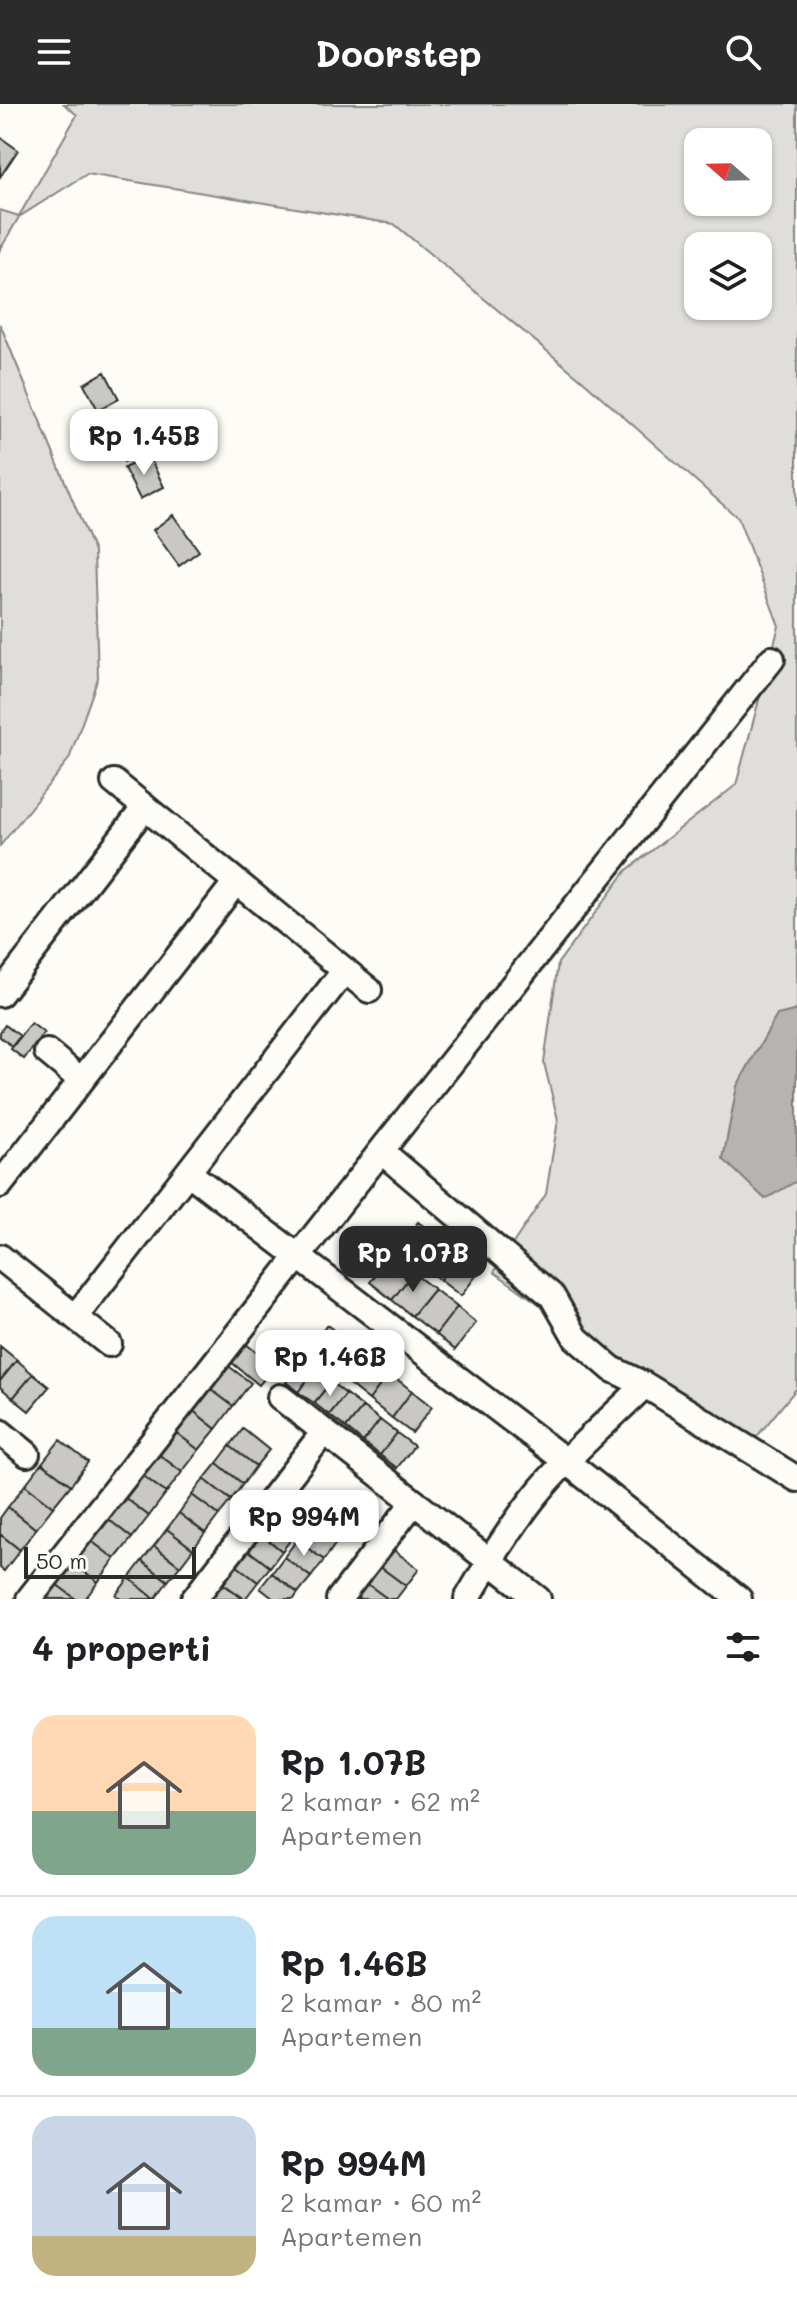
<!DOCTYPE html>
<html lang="id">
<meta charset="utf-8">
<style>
:root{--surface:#fff;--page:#f6f6f6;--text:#202124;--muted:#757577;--line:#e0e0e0;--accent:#2b2b2b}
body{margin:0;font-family:Mali,sans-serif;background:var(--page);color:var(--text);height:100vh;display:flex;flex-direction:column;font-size:30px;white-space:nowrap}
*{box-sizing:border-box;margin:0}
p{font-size:26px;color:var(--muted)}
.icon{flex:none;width:44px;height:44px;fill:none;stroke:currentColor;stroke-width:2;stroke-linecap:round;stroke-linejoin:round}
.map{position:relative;height:1495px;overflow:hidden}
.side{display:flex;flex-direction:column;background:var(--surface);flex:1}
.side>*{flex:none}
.needle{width:52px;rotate:290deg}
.tools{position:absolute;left:684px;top:24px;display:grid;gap:16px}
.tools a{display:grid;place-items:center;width:88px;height:88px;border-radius:16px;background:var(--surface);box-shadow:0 2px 6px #0004;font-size:40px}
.scale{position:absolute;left:24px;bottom:20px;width:172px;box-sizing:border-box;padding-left:8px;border:4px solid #2b2b2b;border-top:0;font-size:22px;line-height:28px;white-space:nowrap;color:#2b2b2b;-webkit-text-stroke:6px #fdfcf7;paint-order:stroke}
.price{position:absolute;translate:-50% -68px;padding:0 18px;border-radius:16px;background:#fff;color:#222;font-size:26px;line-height:52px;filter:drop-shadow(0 2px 4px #0008)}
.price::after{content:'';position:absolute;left:50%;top:48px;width:24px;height:18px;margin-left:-12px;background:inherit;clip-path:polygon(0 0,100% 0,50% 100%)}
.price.selected{background:var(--accent);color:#fff}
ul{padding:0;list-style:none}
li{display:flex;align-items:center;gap:24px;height:200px;padding:0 32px}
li+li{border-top:2px solid var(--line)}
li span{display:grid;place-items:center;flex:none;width:224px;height:160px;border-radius:24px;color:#555}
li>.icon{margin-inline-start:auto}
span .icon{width:96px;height:96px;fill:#fffc;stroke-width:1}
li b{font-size:34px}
h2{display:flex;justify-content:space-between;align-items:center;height:96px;padding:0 32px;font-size:34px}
header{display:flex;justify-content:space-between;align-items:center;height:104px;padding:0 32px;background:var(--accent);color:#fff;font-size:36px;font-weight:700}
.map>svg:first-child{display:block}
.green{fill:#dfdeda;stroke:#858482;stroke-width:2;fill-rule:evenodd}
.water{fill:#b5b4b1;stroke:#7e7d7b;stroke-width:2}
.building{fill:#c9c8c4;stroke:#2b2b2b;stroke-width:2}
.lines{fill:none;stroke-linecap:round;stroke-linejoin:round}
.street-casing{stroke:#2b2b2b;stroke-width:30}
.street{stroke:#fdfcf7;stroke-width:24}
</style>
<header><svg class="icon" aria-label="menu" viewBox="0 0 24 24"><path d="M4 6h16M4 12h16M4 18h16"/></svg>Doorstep<svg class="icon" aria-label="search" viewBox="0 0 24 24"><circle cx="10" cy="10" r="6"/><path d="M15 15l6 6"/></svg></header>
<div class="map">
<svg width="797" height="1495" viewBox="0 0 797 1495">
<rect width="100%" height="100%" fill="#fdfcf7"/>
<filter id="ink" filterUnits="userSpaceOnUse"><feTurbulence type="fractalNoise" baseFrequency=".0125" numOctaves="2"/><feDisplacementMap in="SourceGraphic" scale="16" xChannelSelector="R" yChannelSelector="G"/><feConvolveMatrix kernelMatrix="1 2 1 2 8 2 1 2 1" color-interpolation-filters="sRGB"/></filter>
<g filter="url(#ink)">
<path class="green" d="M 64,0 L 797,0 L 797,1284 L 745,1347 L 494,1168 L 546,1090 L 558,1016 L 544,959 L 558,859 L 627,766 L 736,681 L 779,522 L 738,414 L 582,276 L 394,120 L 87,70 L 19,113 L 0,146 L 0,106 L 19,112 L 77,11 ZM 698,38 L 758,38 L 758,98 L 698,98 ZM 698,142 L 758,142 L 758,202 L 698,202 Z
M 0,220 L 94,448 L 98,574 L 69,655 L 0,742 Z"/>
<path class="water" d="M 797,906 L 797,1077 L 765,1095 L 723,1055 L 737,982 L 777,911 Z"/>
<path class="building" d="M 0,33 L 18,46 L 0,73 Z
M 105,268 L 119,295 L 98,306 L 84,280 Z
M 132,323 L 145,347 L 124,358 L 111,334 Z
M 149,352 L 164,383 L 140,395 L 124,364 Z
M 173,411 L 199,447 L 179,462 L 153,426 Z
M 31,919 L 44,929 L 24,955 L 11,945 Z
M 5,921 L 20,932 L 12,942 L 0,933 L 0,928 Z
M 418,1118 L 437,1132 L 417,1158 L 399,1144 Z
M 437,1132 L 460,1150 L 440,1176 L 417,1158 Z
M 460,1150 L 481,1165 L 461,1192 L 440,1176 Z
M 391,1151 L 413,1169 L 392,1196 L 370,1178 Z
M 413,1169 L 434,1185 L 412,1212 L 392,1196 Z
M 434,1185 L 457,1203 L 436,1230 L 412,1212 Z
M 457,1203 L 476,1219 L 455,1246 L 436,1230 Z
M 327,1221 L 346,1236 L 326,1263 L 306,1247 Z
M 346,1236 L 369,1254 L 349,1280 L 326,1263 Z
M 245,1239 L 274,1263 L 259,1281 L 230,1257 Z
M 0,1242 L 17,1256 L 0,1277 Z
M 369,1254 L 389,1269 L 369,1296 L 349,1280 Z
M 17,1256 L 33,1270 L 13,1294 L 0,1283 L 0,1277 Z
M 303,1256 L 315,1266 L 298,1288 L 286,1278 Z
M 226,1260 L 251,1279 L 233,1302 L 208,1283 Z
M 315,1266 L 331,1278 L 314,1299 L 298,1288 Z
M 389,1269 L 412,1287 L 392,1314 L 369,1296 Z
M 33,1270 L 49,1283 L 29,1307 L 13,1294 Z
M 331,1278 L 346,1290 L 329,1311 L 314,1299 Z
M 208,1283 L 233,1302 L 216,1325 L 191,1305 Z
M 412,1287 L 432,1303 L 412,1329 L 392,1314 Z
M 346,1290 L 363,1303 L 346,1324 L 329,1311 Z
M 363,1303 L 380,1316 L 363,1338 L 346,1324 Z
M 191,1305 L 216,1325 L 199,1346 L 174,1327 Z
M 380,1316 L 397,1329 L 380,1351 L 363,1338 Z
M 243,1325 L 269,1346 L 256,1362 L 230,1342 Z
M 174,1327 L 199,1346 L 182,1368 L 157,1349 Z
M 397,1329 L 414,1342 L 397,1364 L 380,1351 Z
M 60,1336 L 88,1358 L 71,1381 L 42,1359 Z
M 230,1342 L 256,1362 L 243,1380 L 217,1359 Z
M 157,1349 L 182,1368 L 166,1389 L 141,1370 Z
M 42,1359 L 71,1381 L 53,1403 L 25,1381 Z
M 217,1359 L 243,1380 L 231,1396 L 204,1375 Z
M 141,1370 L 166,1389 L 149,1412 L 124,1393 Z
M 204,1375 L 231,1396 L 219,1411 L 192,1391 Z
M 25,1381 L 53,1403 L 36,1425 L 8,1403 Z
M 192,1391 L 219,1411 L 205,1429 L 179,1409 Z
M 281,1392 L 308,1412 L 296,1429 L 269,1409 Z
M 124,1393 L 149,1412 L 132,1434 L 107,1414 Z
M 8,1403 L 36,1425 L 20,1446 L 0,1430 L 0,1414 Z
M 179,1409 L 205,1429 L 193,1445 L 167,1425 Z
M 269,1409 L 296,1429 L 282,1447 L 256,1426 Z
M 107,1414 L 132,1434 L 115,1455 L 90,1436 Z
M 310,1419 L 336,1439 L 324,1456 L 297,1436 Z
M 167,1425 L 193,1445 L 180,1462 L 154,1442 Z
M 256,1426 L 282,1447 L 270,1463 L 244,1443 Z
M 0,1430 L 20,1446 L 4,1467 L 0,1464 Z
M 90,1436 L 115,1455 L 98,1478 L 73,1459 Z
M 297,1436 L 324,1456 L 311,1473 L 284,1453 Z
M 154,1442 L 180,1462 L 168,1477 L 142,1457 Z
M 244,1443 L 270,1463 L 258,1478 L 232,1458 Z
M 392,1445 L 419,1465 L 406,1482 L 379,1462 Z
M 284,1453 L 311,1473 L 298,1489 L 272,1469 Z
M 142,1457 L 168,1477 L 155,1495 L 129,1474 Z
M 232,1458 L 258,1478 L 245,1495 L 218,1476 Z
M 73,1459 L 98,1478 L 85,1495 L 76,1495 L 56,1480 Z
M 379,1462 L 406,1482 L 396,1495 L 388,1495 L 366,1479 Z
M 272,1469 L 298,1489 L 294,1495 L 274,1495 L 260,1484 Z
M 129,1474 L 155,1495 L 121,1495 L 116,1491 Z
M 218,1476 L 243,1495 L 210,1495 L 206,1492 Z
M 366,1479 L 388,1495 L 354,1495 Z
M 56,1480 L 76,1495 L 45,1495 Z"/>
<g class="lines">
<g class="street-casing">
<path id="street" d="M 114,678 L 369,886
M 0,890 L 145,703
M 47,948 L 80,975
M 381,1047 L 552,1192 L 576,1234 L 612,1265 L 645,1281
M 189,1069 L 567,1358 L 739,1495
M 0,1081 L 236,778
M 0,1153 L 109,1240
M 76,1212 L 345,866
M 280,1293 L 538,1495
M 0,1328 L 27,1350
M 29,1495 L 381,1047 L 772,555
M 194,1495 L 324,1328
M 339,1495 L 414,1398
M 467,1495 C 487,1461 508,1427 532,1396 C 565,1354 607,1318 645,1281 L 797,1375"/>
</g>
<use href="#street" class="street"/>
</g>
</g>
</svg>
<div class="tools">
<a><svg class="needle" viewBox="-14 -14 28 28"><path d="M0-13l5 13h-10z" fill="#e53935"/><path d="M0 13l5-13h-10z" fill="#757577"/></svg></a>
<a><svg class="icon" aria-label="layers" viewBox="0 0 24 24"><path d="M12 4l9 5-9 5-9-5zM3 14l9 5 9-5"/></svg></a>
</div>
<div class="scale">50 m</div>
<b class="price" style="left:144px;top:373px">Rp 1.45B</b>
<b class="price selected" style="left:413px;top:1190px">Rp 1.07B</b>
<b class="price" style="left:330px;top:1294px">Rp 1.46B</b>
<b class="price" style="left:304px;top:1454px">Rp 994M</b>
</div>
<section class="side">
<h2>4 properti<svg class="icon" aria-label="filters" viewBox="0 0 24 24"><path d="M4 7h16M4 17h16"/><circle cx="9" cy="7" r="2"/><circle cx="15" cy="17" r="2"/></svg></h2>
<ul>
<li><span style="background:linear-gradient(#ffd9b3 60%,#7fa58c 0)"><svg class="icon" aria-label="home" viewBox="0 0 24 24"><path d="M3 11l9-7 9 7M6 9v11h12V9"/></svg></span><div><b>Rp 1.07B</b><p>2 kamar · 62 m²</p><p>Apartemen</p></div></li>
<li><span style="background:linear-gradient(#bfe0f5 70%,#7fa58c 0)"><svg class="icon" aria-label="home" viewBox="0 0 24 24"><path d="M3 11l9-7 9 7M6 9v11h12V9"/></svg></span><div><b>Rp 1.46B</b><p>2 kamar · 80 m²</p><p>Apartemen</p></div></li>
<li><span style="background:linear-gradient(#c9d6e8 75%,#c2b280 0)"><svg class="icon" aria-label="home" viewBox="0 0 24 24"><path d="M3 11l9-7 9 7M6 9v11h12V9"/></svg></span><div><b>Rp 994M</b><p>2 kamar · 60 m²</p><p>Apartemen</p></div></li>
</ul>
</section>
